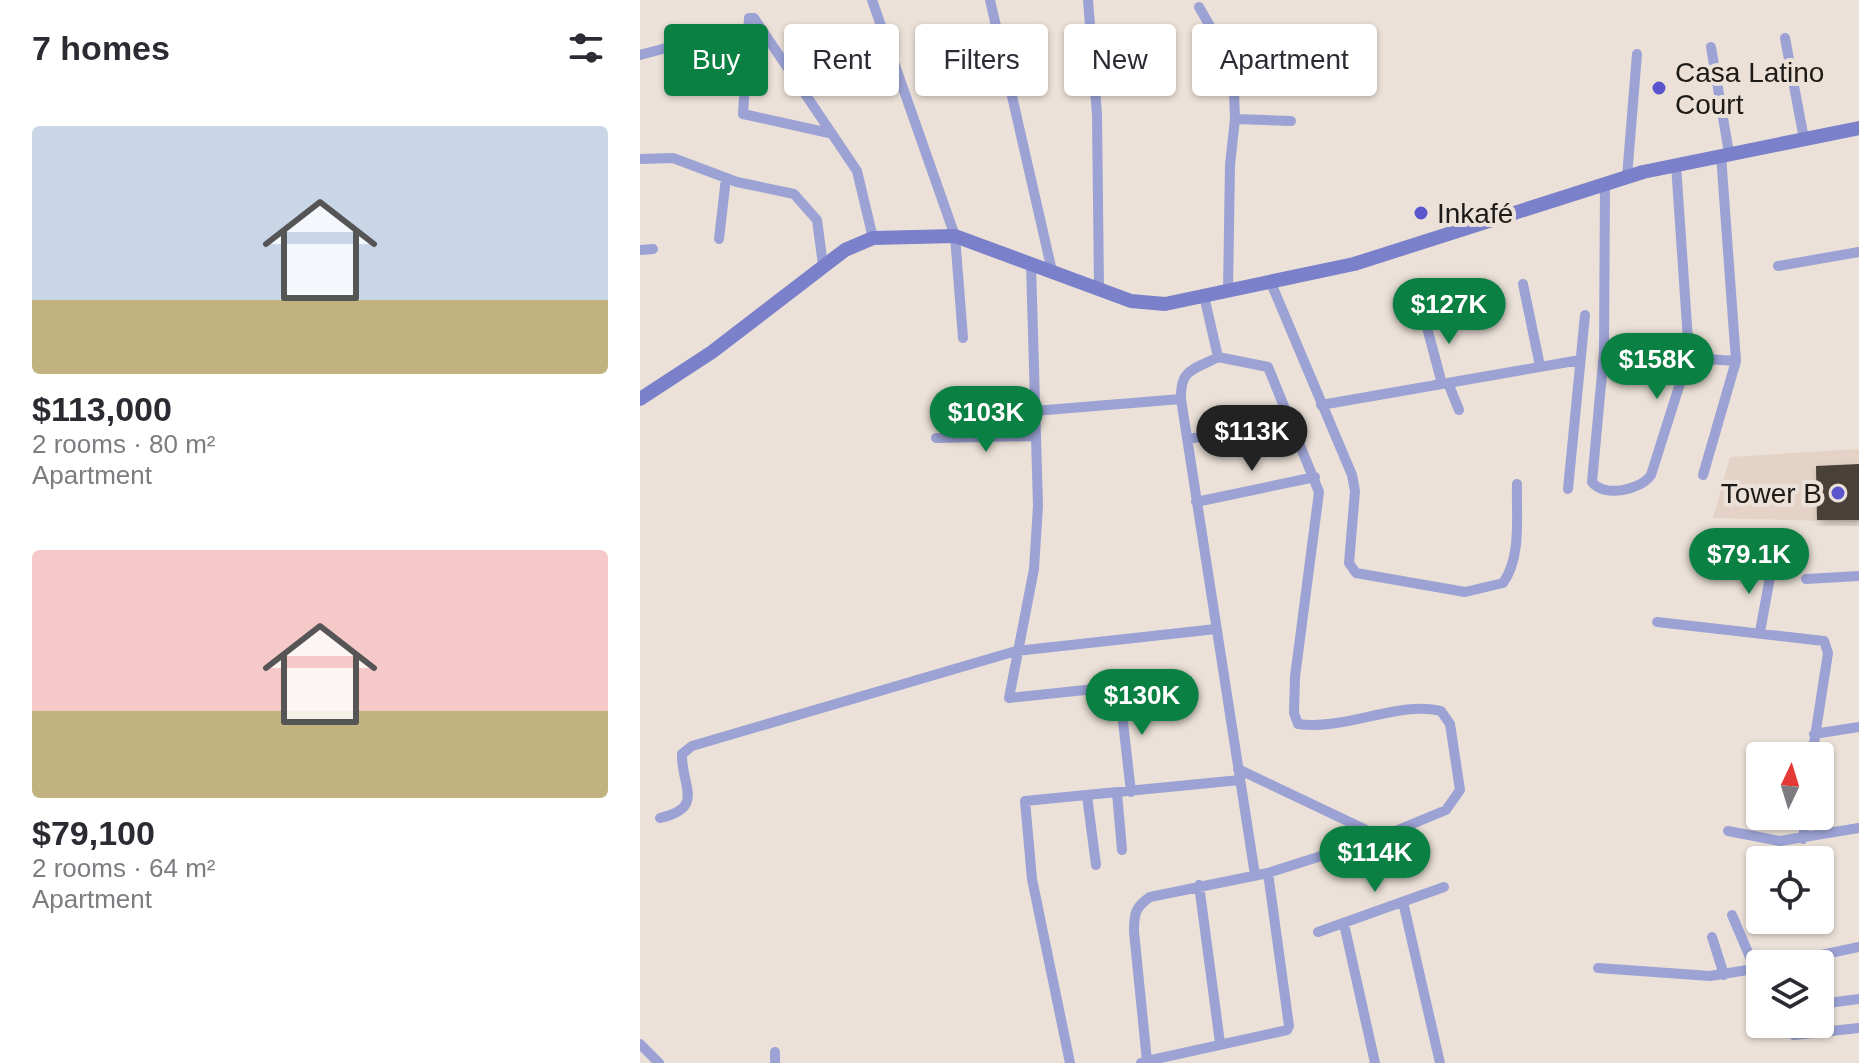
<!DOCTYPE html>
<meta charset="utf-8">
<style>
:root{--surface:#fff;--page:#f2f2f3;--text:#2b2b33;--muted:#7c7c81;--accent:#0b8043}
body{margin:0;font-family:Arial,sans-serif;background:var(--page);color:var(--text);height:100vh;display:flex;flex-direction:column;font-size:30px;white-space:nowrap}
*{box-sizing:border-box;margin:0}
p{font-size:26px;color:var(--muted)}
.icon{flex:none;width:44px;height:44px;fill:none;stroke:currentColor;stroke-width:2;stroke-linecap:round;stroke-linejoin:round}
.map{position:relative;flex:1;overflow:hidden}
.sheet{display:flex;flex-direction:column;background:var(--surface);width:640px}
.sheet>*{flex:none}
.guide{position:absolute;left:24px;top:24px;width:760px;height:72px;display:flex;gap:16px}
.needle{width:52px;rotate:4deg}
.tools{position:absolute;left:1106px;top:742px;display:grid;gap:16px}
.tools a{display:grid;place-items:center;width:88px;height:88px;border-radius:8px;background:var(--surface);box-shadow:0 2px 6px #0004;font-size:40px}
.price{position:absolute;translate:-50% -68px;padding:0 18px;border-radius:28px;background:var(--accent);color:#fff;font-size:26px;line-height:52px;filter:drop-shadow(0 2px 4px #0008)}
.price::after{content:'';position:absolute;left:50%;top:48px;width:24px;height:18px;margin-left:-12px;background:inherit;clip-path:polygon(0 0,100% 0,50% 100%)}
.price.selected{background:#222;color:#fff}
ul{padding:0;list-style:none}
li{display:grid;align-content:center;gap:16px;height:424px;padding:0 32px}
li span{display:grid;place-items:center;height:248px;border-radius:8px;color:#555}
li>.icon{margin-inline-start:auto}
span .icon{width:144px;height:144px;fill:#fffc;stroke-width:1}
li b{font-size:34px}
h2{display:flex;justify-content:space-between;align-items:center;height:96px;padding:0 32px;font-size:34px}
.pill{padding:0 28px;border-radius:8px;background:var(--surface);box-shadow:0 2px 6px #0004;font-size:28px;line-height:72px}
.pill.selected{background:var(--accent);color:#fff}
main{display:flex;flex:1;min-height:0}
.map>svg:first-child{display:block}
.built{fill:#e3d2c5}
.building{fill:#484039;filter:url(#shadow)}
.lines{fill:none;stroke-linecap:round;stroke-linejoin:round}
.minor{stroke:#9ca2d4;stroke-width:10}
.secondary{stroke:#7b80cb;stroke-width:14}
.poi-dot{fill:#5a55cd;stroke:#ebe1d8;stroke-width:3}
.labels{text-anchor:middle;stroke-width:8;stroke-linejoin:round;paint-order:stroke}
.poi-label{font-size:28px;fill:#1e1a17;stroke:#ebe1d8;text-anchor:start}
</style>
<main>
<section class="sheet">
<h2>7 homes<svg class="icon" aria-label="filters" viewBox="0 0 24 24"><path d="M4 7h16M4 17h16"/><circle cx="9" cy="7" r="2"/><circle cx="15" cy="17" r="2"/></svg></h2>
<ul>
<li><span style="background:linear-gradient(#c9d6e8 70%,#c2b280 0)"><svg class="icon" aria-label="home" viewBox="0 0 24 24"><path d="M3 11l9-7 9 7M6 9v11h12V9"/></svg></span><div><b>$113,000</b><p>2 rooms · 80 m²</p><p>Apartment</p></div></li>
<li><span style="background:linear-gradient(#f6c9c9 65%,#c2b280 0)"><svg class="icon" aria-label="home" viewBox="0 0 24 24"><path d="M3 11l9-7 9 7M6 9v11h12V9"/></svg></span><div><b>$79,100</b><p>2 rooms · 64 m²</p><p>Apartment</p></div></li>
</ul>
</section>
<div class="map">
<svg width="1219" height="1063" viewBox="0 0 1219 1063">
<defs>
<filter id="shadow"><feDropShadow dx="2.5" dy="4.5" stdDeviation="4" flood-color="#0004"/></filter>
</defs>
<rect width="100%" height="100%" fill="#ebe1d8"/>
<path class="built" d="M 1219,449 L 1219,522 L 1073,518 L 1090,457 Z"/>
<path class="building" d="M 1219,464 L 1219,520 L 1177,520 L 1176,466 Z"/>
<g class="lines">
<path class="minor" d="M 232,0 L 315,236 L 323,338
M 350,0 L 412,271
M 448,0 L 457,115 L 459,290
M 559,7 L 593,66 L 595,119 L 590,165 L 588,291
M 1145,38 L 1164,139
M 1071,47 L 1089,153
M 0,55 L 53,41 L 75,56 L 104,61
M 595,119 L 651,121
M 189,133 L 103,114 L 109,18 L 114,18 L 217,171 L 233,238
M 0,159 L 33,158 L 97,182 L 154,194 L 177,220 L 183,265
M 987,177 L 997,54
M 965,183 L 964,352 L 952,482 C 964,498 1001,490 1011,475 L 1049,355 L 1036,165
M 79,239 L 86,178
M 0,250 L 13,249
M 391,264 L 398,506 L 394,569 L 369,698 L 512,683
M 1138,266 L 1219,252
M 631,283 L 712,475 L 715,491 L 709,563 L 716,573 L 825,592 L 863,583 C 882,557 876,515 877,484
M 883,284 L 900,366
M 564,296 L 578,357 C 553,370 540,369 541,399 L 615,875
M 784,316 L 802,384
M 964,352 L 1096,361
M 808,383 L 819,410
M 307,401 L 393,396
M 681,405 L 940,360
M 394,411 L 541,399
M 296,438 L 395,436
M 547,439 L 603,431
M 1063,475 L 1096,361 L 1081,155
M 928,489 L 945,315
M 556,502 L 675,477
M 1166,579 L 1219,576
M 1017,622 L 1184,641 L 1188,653 L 1172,756
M 1120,632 L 1132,566
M 479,687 L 491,792
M 1174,734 L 1219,727
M 598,769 L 741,837
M 477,793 L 482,850
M 447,796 L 456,865
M 20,818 C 66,807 41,787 42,754 L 52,746 L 376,651 L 576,629
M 1088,831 L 1140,841 L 1219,828
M 1163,839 L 1166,816
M 559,885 L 580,1043
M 763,902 L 800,1063
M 1092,915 L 1115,969
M 704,924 L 735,1063
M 678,932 L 804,887
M 1072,937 L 1084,975
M 1138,964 L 1219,947
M 958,968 L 1070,976 L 1120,968
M 1180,1004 L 1219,999
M 1154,1035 L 1219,1028
M 0,1044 L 19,1063
M 135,1052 L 135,1063
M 507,1061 L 647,1030 L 649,1026 L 628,873
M 430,1063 L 392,879 L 385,801 L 600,780
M 501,1063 L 507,1061 L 494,932 C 494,914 495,907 510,897 L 628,873 L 741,837 L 806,810 L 820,790 L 810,724 L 801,711 C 761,700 704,731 658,724 L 654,713 L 655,677 L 679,492 L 628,367 L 578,357"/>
<path class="secondary" d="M 0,399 L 72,352 L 205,250 L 233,238 L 315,236 L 491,301 L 525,304 L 714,264 L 1003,172 L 1219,128"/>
</g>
<g class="poi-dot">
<circle cx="1019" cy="88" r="8"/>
<circle cx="781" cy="213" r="8"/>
<circle cx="1198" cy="493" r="8"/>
</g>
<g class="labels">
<g class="poi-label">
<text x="1035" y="82">Casa Latino<tspan x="1035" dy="32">Court</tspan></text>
<text x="797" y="223">Inkafé</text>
<text x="1182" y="503" text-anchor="end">Tower B</text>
</g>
</g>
</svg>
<div class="tools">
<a><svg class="needle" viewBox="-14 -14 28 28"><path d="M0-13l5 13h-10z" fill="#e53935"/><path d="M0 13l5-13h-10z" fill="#7c7c81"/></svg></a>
<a><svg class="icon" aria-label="locate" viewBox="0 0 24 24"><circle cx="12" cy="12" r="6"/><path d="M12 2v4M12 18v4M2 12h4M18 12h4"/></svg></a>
<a><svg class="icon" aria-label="layers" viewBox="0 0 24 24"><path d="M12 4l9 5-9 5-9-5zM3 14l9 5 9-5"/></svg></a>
</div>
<b class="price" style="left:809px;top:346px">$127K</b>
<b class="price" style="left:1017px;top:401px">$158K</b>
<b class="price" style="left:346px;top:454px">$103K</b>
<b class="price selected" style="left:612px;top:473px">$113K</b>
<b class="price" style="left:1109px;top:596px">$79.1K</b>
<b class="price" style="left:502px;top:737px">$130K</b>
<b class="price" style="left:735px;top:894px">$114K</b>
<div class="guide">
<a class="pill selected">Buy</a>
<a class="pill">Rent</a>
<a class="pill">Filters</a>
<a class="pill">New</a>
<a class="pill">Apartment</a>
</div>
</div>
</main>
